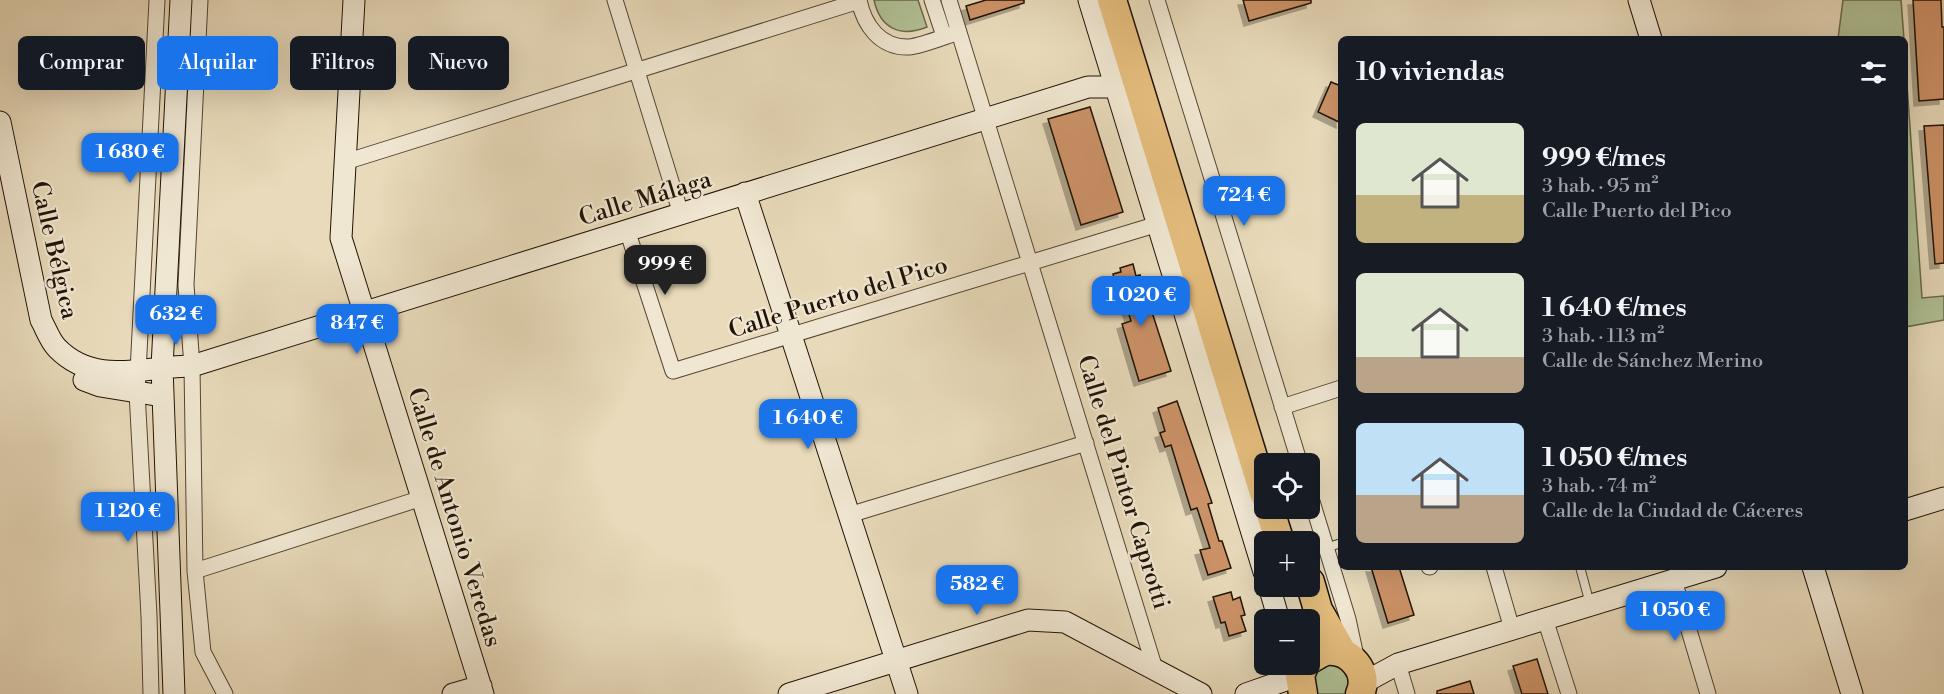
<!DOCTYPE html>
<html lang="es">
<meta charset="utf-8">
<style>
:root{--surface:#171b24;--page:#20242c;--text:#f1f3f6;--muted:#9ea1a6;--accent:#1a73e8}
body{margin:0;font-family:"Libre Bodoni",serif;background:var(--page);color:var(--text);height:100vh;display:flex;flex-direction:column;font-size:22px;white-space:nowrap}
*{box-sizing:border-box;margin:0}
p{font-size:20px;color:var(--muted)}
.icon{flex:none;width:33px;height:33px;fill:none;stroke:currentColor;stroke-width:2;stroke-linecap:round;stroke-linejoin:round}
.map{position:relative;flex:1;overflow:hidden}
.side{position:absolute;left:1338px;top:36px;width:570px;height:534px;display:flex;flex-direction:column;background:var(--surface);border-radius:9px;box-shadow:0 6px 24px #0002}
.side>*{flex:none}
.guide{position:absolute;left:18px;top:36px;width:570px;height:54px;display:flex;gap:12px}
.tools{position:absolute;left:1254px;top:453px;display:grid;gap:12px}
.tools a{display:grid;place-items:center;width:66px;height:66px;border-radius:9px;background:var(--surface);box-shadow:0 6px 24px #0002;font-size:30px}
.price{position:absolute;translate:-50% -51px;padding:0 14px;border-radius:12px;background:var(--accent);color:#fff;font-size:20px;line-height:39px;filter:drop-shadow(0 2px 3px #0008)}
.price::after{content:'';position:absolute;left:50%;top:36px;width:18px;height:14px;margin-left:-9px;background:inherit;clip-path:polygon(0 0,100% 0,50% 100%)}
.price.current{background:#222;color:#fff}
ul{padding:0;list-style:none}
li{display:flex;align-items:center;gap:18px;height:150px;padding:0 18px}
li span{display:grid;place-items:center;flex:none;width:168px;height:120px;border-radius:9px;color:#555}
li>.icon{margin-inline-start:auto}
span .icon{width:72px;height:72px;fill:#fffc;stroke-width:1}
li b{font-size:26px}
h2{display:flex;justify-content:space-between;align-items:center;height:72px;padding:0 18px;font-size:26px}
.chip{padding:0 21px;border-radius:9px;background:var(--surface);box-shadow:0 6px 24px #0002;font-size:21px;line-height:54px}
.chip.current{background:var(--accent);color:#fff}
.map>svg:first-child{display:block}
.green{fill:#b0c195;stroke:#686a4e;stroke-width:1.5}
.building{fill:#cc9268;stroke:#211306;stroke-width:1.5;filter:url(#shadow)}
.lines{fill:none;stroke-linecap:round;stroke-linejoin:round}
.lane-casing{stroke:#534533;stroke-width:10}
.street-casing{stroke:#534533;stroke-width:17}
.secondary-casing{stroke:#211306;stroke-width:23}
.highway-casing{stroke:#211306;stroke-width:31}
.lane{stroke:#f0e7d2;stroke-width:8}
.street{stroke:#f0e7d2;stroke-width:15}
.secondary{stroke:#f0e7d2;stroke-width:21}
.highway{stroke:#e4bd7d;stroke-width:28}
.labels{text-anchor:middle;stroke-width:4.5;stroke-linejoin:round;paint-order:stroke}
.street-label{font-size:24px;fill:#211306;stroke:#f0e7d2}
</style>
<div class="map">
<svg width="1944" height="694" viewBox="0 0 1944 694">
<defs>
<filter id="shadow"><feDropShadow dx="-5" dy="5" stdDeviation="0" flood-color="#0004"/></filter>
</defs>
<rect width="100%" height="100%" fill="#e8daba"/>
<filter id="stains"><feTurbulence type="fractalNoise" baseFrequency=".00333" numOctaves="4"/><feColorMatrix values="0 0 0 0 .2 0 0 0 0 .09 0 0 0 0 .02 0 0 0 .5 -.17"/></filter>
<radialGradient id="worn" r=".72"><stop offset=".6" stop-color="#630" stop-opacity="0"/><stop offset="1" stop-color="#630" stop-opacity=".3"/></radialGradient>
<path class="green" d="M 874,0 L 918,0 L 927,27 C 900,38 880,28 874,0 Z
M 1843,0 L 1901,0 L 1904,39 L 1838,39 Z
M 1905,56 L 1922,298 L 1944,296 L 1944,320 L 1905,327 Z
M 1338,662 L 1352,683 L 1348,694 L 1315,694 L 1311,681 L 1315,669 Z"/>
<path class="building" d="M 986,0 L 1024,0 L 1024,3 L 970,20 L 966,6 Z
M 1243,0 L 1311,0 L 1311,3 L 1249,21 Z
M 1913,0 L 1941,0 L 1942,27 L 1944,27 L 1944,99 L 1919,101 Z
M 1331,82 L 1341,86 L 1341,123 L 1318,112 Z
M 1090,107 L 1123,212 L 1081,225 L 1048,119 Z
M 1944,125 L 1944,263 L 1935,264 L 1924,126 Z
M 1133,264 L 1136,276 L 1140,275 L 1171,371 L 1139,381 L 1122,324 L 1131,321 L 1121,289 L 1117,290 L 1113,274 L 1121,272 L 1120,268 Z
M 1177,401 L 1212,503 L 1208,504 L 1219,541 L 1222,541 L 1231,568 L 1208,575 L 1200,550 L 1210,548 L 1197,508 L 1191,510 L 1171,445 L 1165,447 L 1160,433 L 1165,431 L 1158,408 Z
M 1371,567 L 1399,567 L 1414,615 L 1388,623 Z
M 1231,592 L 1233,600 L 1240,597 L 1245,615 L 1241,616 L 1246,631 L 1229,636 L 1225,622 L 1221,623 L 1213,597 Z
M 1537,659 L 1548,694 L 1522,694 L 1513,666 Z
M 1470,681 L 1474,694 L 1437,694 L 1437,691 Z"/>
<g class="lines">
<g class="lane-casing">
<path id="lane" d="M 1326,548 L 1341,543
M 1580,567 L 1590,604"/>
</g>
<g class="street-casing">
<path id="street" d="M 200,0 L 186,285 L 192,366 L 195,571 L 203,652 L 225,694
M 615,0 L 681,214
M 859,0 C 864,25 880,48 909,47 C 921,46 946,36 959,32
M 932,0 L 944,36
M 949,0 L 1155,669
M 1157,0 L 1300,464
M 345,162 L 859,1
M 627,230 L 673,371 L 1158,224
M 1282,407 L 1341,388
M 1310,495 L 1348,619 L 1357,661
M 849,515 L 1086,443
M 1429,567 L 1430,567
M 1494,567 L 1512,629
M 195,571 L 422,498
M 1674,580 L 1708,694
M 1545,619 L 1569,694
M 1398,664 L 1407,694
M 151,694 L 149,616 L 137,392 L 157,0"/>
</g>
<g class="secondary-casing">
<path id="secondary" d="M 354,0 L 341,238 L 483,694
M 1089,0 L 1264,572
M 1639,0 L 1651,39
M 0,122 L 41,320 C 46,329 50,341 57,348 C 95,387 144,366 192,366 L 1088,87 L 1116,87
M 745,193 L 907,694
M 84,380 L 100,386 L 162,396
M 1905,510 L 1944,498
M 1813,567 L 1852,694
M 1269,586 L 1279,620
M 1363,683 L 1398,664 L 1716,567
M 174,694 L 162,367 L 181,0
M 453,694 L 481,686
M 789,694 L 1028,620 L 1065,622 L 1201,694
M 1246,694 L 1300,675"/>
</g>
<g class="highway-casing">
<path id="highway" d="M 1112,0 L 1264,493
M 1269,508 L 1280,542
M 1310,582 L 1318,610 L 1342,652
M 1310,659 C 1315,657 1321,652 1327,651 C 1350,649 1370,672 1360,694
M 1303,694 L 1300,675 L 1305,664"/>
</g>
<use href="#lane" class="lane"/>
<use href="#street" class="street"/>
<use href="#secondary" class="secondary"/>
<use href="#highway" class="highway"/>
</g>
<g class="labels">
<g class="street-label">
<text transform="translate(645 198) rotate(-17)" y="8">Calle Málaga</text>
<text transform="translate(55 250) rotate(77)" y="8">Calle Bélgica</text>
<text transform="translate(838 297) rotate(-17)" y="8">Calle Puerto del Pico</text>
<text transform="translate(1124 482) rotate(73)" y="8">Calle del Pintor Caprotti</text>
<text transform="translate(455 517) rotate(73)" y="8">Calle de Antonio Veredas</text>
</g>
</g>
<rect width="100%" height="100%" filter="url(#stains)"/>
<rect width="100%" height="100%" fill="url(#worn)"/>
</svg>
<div class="tools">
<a><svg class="icon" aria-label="locate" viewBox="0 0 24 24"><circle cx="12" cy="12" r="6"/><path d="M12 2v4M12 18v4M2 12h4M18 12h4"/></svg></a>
<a>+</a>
<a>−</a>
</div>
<b class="price" style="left:130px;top:184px">1 680 €</b>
<b class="price" style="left:1244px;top:227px">724 €</b>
<b class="price current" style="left:665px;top:296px">999 €</b>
<b class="price" style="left:1141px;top:327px">1 020 €</b>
<b class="price" style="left:176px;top:346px">632 €</b>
<b class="price" style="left:357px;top:355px">847 €</b>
<b class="price" style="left:808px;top:450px">1 640 €</b>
<b class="price" style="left:128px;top:543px">1 120 €</b>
<b class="price" style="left:977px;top:616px">582 €</b>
<b class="price" style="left:1675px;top:642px">1 050 €</b>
<div class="guide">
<a class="chip">Comprar</a>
<a class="chip current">Alquilar</a>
<a class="chip">Filtros</a>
<a class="chip">Nuevo</a>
</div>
<section class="side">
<h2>10 viviendas<svg class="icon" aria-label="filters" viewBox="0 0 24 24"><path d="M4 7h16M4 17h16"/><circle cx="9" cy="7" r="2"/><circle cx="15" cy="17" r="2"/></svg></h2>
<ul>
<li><span style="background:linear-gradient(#dfe7d0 60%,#c2b280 0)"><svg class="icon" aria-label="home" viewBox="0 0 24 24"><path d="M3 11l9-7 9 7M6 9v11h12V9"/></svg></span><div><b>999 €/mes</b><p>3 hab. · 95 m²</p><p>Calle Puerto del Pico</p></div></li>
<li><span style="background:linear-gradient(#dfe7d0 70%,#b9a48a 0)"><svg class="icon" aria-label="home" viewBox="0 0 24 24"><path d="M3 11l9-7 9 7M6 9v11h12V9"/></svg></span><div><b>1 640 €/mes</b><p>3 hab. · 113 m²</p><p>Calle de Sánchez Merino</p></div></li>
<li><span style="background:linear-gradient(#bfe0f5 60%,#b9a48a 0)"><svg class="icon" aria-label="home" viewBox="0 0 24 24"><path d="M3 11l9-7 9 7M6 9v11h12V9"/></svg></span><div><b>1 050 €/mes</b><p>3 hab. · 74 m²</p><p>Calle de la Ciudad de Cáceres</p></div></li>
</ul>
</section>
</div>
